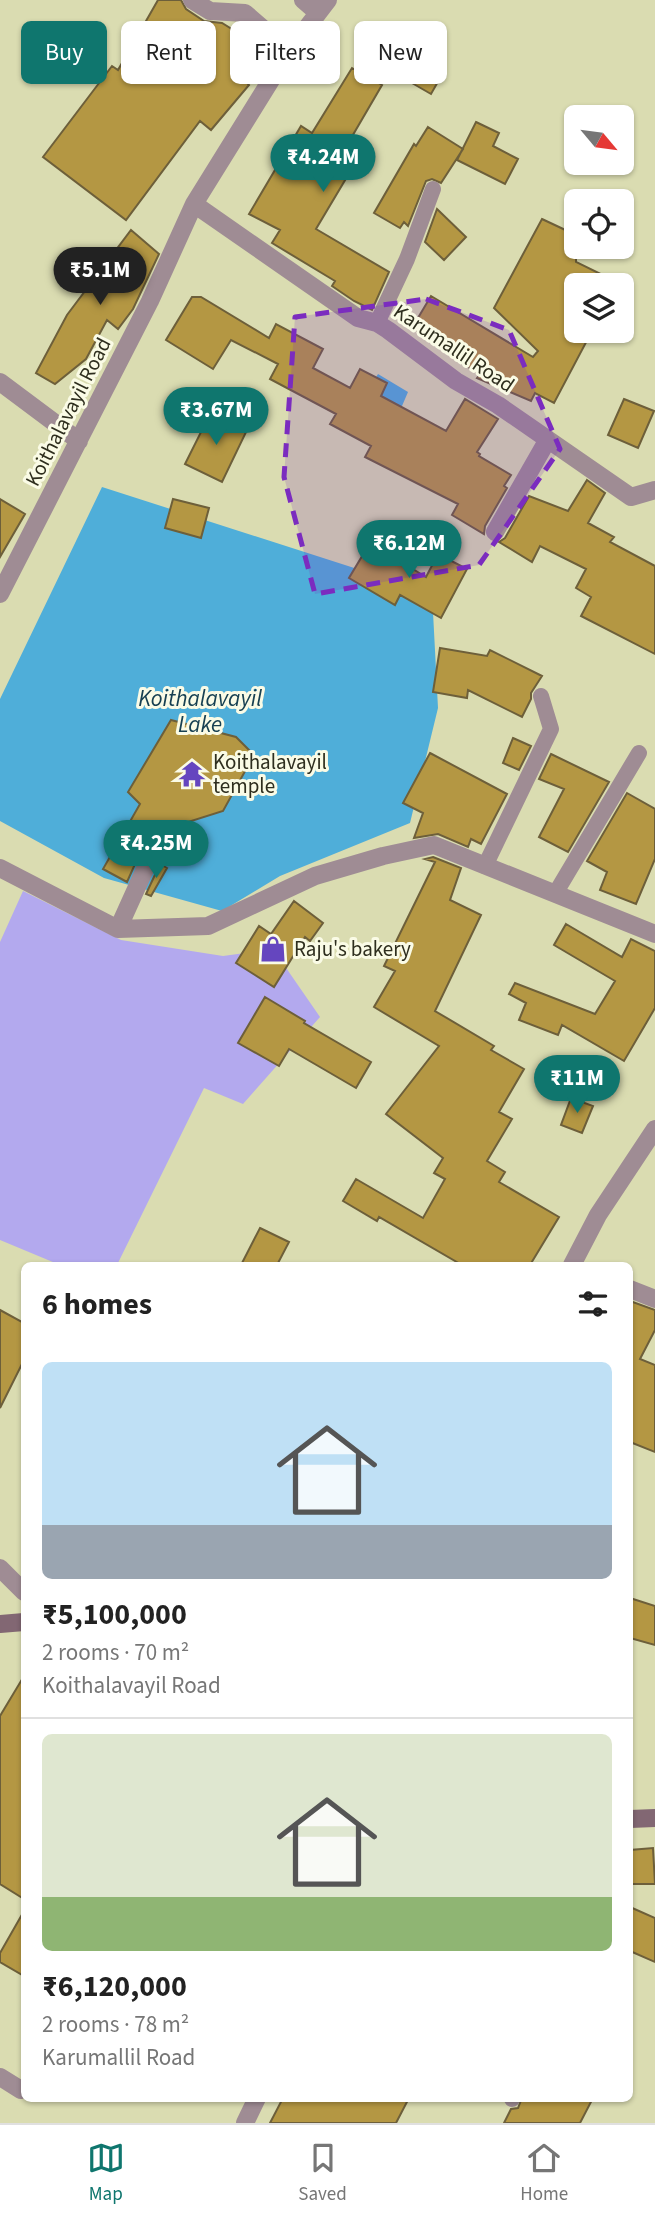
<!DOCTYPE html>
<meta charset="utf-8">
<style>
:root{--surface:#fff;--page:#f6f6f6;--text:#222;--muted:#767676;--line:#e0e0e0;--accent:#0f766e}
body{margin:0;font-family:"Source Sans 3",sans-serif;background:var(--page);color:var(--text);height:100vh;display:flex;flex-direction:column;font-size:26px;white-space:nowrap}
*{box-sizing:border-box;margin:0}
p{font-size:23px;color:var(--muted)}
.icon{flex:none;width:38px;height:38px;fill:none;stroke:currentColor;stroke-width:2;stroke-linecap:round;stroke-linejoin:round}
.map{position:relative;flex:1;overflow:hidden}
.sheet{position:absolute;left:21px;top:1262px;width:612px;height:840px;display:flex;flex-direction:column;background:var(--surface);border-radius:10px;box-shadow:0 2px 5px #0004}
.sheet>*{flex:none}
.guide{position:absolute;left:21px;top:21px;width:614px;height:63px;display:flex;gap:14px}
.needle{width:46px;rotate:119deg}
.controls{position:absolute;left:564px;top:105px;display:grid;gap:14px}
.controls a{display:grid;place-items:center;width:70px;height:70px;border-radius:10px;background:var(--surface);box-shadow:0 2px 5px #0004;font-size:35px}
.price{position:absolute;translate:-50% -60px;padding:0 16px;border-radius:24px;background:var(--accent);color:#fff;font-size:23px;line-height:46px;filter:drop-shadow(0 2px 4px #0008)}
.price::after{content:'';position:absolute;left:50%;top:42px;width:21px;height:16px;margin-left:-10px;background:inherit;clip-path:polygon(0 0,100% 0,50% 100%)}
.price.current{background:#222;color:#fff}
ul{padding:0;list-style:none}
li{display:grid;align-content:center;gap:14px;height:371px;padding:0 21px}
li+li{border-top:2px solid var(--line)}
li span{display:grid;place-items:center;height:217px;border-radius:10px;color:#555}
li>.icon{margin-inline-start:auto}
span .icon{width:126px;height:126px;fill:#fffc;stroke-width:1}
li b{font-size:30px}
h2{display:flex;justify-content:space-between;align-items:center;height:84px;padding:0 21px;font-size:30px}
.tag{padding:0 24px;border-radius:10px;background:var(--surface);box-shadow:0 2px 5px #0004;font-size:24px;line-height:63px}
.tag.current{background:var(--accent);color:#fff}
.dock{display:flex;justify-content:space-around;align-items:center;height:98px;border-top:2px solid var(--line);background:var(--surface);font-size:19px;color:var(--muted)}
.dock a{display:grid;justify-items:center;gap:4px}
.dock .current{color:var(--accent)}
.map>svg:first-child{display:block}
.green{fill:#b3a9ee}
.water{fill:#4faed9}
.building{fill:#b49743;stroke:#6d5f3a;stroke-width:2}
.lines{fill:none;stroke-linecap:round;stroke-linejoin:round}
.lane{stroke:#9f8c94;stroke-width:16}
.street{stroke:#9f8c94;stroke-width:18}
.secondary{stroke:#826773;stroke-width:18}
.marked{fill:#7b2cbf;fill-opacity:0.2;stroke:#7b2cbf;stroke-width:5;stroke-dasharray:14 9;stroke-linejoin:round}
.labels{text-anchor:middle;stroke-width:6;stroke-linejoin:round;paint-order:stroke}
.street-label{font-size:21px;fill:#2e2e1e;stroke:#fafbe6}
.poi-label{font-size:21px;fill:#2e2e1e;stroke:#fafbe6;text-anchor:start}
.water-label{font-size:23px;font-style:italic;fill:#174052;stroke:#fafbe6}
</style>
<div class="map">
<svg width="655" height="2123" viewBox="0 0 655 2123">
<rect width="100%" height="100%" fill="#dadcb1"/>
<path class="green" d="M 23,891 L 121,940 L 223,956 L 273,949 L 320,1017 L 243,1104 L 204,1088 L 117,1265 L 60,1265 L 0,1240 L 0,942 Z"/>
<path class="water" d="M 378,374 L 408,392 L 399,413 L 366,394 Z
M 102,487 L 432,593 L 438,708 L 410,823 L 280,876 L 222,911 L 104,878 L 0,821 L 0,699 Z"/>
<path class="building" d="M 158,0 L 181,0 L 186,9 L 204,21 L 222,23 L 235,31 L 241,24 L 274,53 L 247,83 L 249,85 L 211,130 L 200,121 L 126,220 L 43,157 L 112,66 L 118,70 Z
M 418,56 L 444,71 L 431,94 L 405,79 Z
M 352,68 L 382,85 L 343,152 L 357,160 L 316,229 L 389,272 L 372,310 L 354,301 L 332,286 L 335,281 L 272,243 L 280,230 L 249,214 L 301,126 L 312,133 Z
M 476,122 L 499,133 L 493,146 L 518,159 L 505,184 L 457,160 Z
M 428,127 L 463,149 L 441,183 L 432,179 L 426,181 L 408,226 L 404,222 L 400,228 L 374,213 L 414,144 L 416,146 Z
M 437,209 L 466,237 L 444,260 L 425,242 Z
M 542,219 L 576,235 L 576,262 L 623,285 L 576,285 L 576,331 L 592,331 L 554,403 L 535,393 L 531,401 L 477,378 L 480,374 L 458,361 L 460,357 L 412,328 L 431,296 L 533,357 L 538,351 L 494,308 Z
M 131,230 L 159,254 L 133,309 L 118,329 L 107,320 L 86,359 L 55,384 L 36,373 L 67,315 Z
M 192,297 L 201,297 L 269,338 L 276,324 L 323,349 L 313,368 L 350,388 L 360,369 L 387,383 L 381,396 L 446,431 L 465,399 L 498,419 L 477,452 L 480,454 L 479,456 L 511,475 L 504,486 L 507,488 L 485,526 L 484,534 L 452,515 L 458,504 L 365,457 L 371,446 L 330,424 L 336,414 L 270,379 L 278,364 L 231,340 L 213,369 L 166,340 Z
M 624,399 L 654,411 L 638,448 L 608,435 Z
M 211,412 L 247,430 L 222,482 L 185,464 Z
M 587,480 L 605,493 L 588,523 L 614,537 L 610,542 L 655,566 L 655,654 L 581,616 L 591,597 L 576,588 L 586,569 L 540,546 L 532,562 L 499,542 L 505,538 L 529,496 L 568,511 Z
M 0,499 L 25,514 L 0,557 Z
M 173,499 L 209,508 L 201,538 L 165,528 Z
M 370,543 L 426,577 L 438,554 L 467,569 L 441,618 L 400,595 L 395,605 L 349,578 Z
M 440,648 L 487,656 L 490,650 L 542,676 L 531,693 L 531,699 L 522,717 L 468,690 L 467,698 L 433,692 Z
M 171,720 L 236,737 L 254,755 L 223,811 L 166,829 L 157,827 L 148,835 L 122,843 L 140,853 L 127,882 L 103,869 L 140,804 L 128,792 Z
M 513,738 L 531,746 L 519,770 L 503,763 Z
M 430,753 L 507,794 L 481,844 L 471,839 L 468,847 L 438,834 L 414,838 L 423,813 L 403,803 Z
M 551,754 L 609,782 L 568,852 L 539,837 L 564,789 L 539,779 Z
M 627,793 L 655,809 L 655,859 L 636,904 L 600,890 L 607,872 L 587,861 Z
M 433,857 L 461,868 L 450,900 L 481,915 L 435,1011 L 494,1046 L 491,1050 L 524,1069 L 499,1112 L 512,1119 L 487,1161 L 505,1172 L 499,1182 L 559,1217 L 530,1265 L 462,1265 L 379,1217 L 377,1221 L 343,1201 L 356,1179 L 423,1218 L 445,1179 L 434,1173 L 443,1158 L 386,1114 L 439,1046 L 374,1007 L 395,971 L 384,966 L 435,862 L 425,859 Z
M 160,864 L 167,868 L 151,896 L 146,894 Z
M 294,901 L 323,923 L 310,941 L 305,937 L 274,987 L 236,963 L 259,926 L 271,934 Z
M 566,924 L 622,957 L 631,939 L 655,951 L 655,1008 L 624,1061 L 562,1025 L 558,1035 L 519,1020 L 526,1003 L 509,994 L 515,983 L 595,1014 L 615,981 L 554,945 Z
M 265,997 L 305,1021 L 304,1023 L 371,1062 L 356,1088 L 289,1049 L 279,1066 L 238,1043 Z
M 571,1098 L 593,1106 L 582,1133 L 561,1125 Z
M 260,1228 L 289,1242 L 277,1265 L 241,1265 Z
M 630,1301 L 655,1310 L 655,1330 L 640,1359 L 655,1365 L 655,1452 L 630,1442 Z
M 0,1310 L 24,1323 L 24,1360 L 0,1408 Z
M 630,1598 L 655,1606 L 655,1645 L 630,1638 Z
M 24,1676 L 24,1899 L 0,1884 L 0,1716 Z
M 653,1848 L 655,1884 L 630,1884 L 630,1850 Z
M 630,1907 L 655,1918 L 655,1962 L 630,1951 Z
M 24,1911 L 24,1976 L 0,1962 L 0,1953 Z
M 283,2098 L 409,2098 L 396,2123 L 270,2123 Z
M 522,2098 L 593,2098 L 580,2123 L 504,2123 L 511,2109 L 518,2108 Z"/>
<g class="lines">
<path class="lane" d="M 377,323 L 407,259 L 433,189
M 485,866 L 551,729 L 541,696
M 555,894 L 639,753
M 512,2099 L 512,2098"/>
<path class="street" d="M 192,0 L 210,11 L 245,13 L 289,51
M 303,0 L 318,13
M 194,204 L 358,318 L 377,323 L 388,330 L 456,381 L 498,405 L 631,497 L 655,490
M 0,382 L 79,441
M 495,532 L 547,441
M 0,594 L 150,301 L 194,204 L 289,51 L 328,0
M 0,868 L 118,929 L 159,838
M 118,929 L 208,926 L 315,876 L 383,856 L 434,845 L 655,934
M 572,1265 L 598,1215 L 655,1129
M 630,1289 L 655,1299
M 0,1568 L 24,1592
M 0,2077 L 21,2090
M 245,2123 L 257,2098"/>
<path class="secondary" d="M 0,1624 L 24,1622
M 630,1819 L 655,1818"/>
</g>
<path class="marked" d="M 426,299 L 509,330 L 560,449 L 479,565 L 315,594 L 284,477 L 295,317 Z"/>
<defs>
<g id="temple-bare" transform="scale(2.1)"><path d="M0-6L5-2H3V0L6.5 2.5H4V6H1.5V3h-3V6H-4V2.5H-6.5L-3 0V-2H-5Z" fill="#6546bf" stroke="#fafbe6" stroke-width="2.5" paint-order="stroke"/></g>
<g id="shop-bare" transform="scale(2.1)"><path d="M-5-2.5h2.3a2.7 3.5 0 0 1 5.4 0H5L5.5 6h-11ZM-1.5-2.5h3a1.5 2.3 0 0 0-3 0Z" fill="#6546bf" stroke="#fafbe6" stroke-width="2.5" paint-order="stroke"/></g>
</defs>
<g fill-rule="evenodd">
<use href="#temple-bare" x="192" y="774"/>
<use href="#shop-bare" x="273" y="949"/>
</g>
<g class="labels">
<g class="street-label">
<text transform="translate(454 348) rotate(34)" y="7">Karumallil Road</text>
<text transform="translate(68 412) rotate(-63)" y="7">Koithalavayil Road</text>
</g>
<g class="poi-label">
<text x="213" y="769">Koithalavayil<tspan x="213" dy="24">temple</tspan></text>
<text x="294" y="956">Raju's bakery</text>
</g>
<g class="water-label">
<text x="200" y="706">Koithalavayil<tspan x="200" dy="26">Lake</tspan></text>
</g>
</g>
</svg>
<div class="controls">
<a><svg class="needle" viewBox="-14 -14 28 28"><path d="M0-13l5 13h-10z" fill="#e53935"/><path d="M0 13l5-13h-10z" fill="#767676"/></svg></a>
<a><svg class="icon" aria-label="locate" viewBox="0 0 24 24"><circle cx="12" cy="12" r="6"/><path d="M12 2v4M12 18v4M2 12h4M18 12h4"/></svg></a>
<a><svg class="icon" aria-label="layers" viewBox="0 0 24 24"><path d="M12 4l9 5-9 5-9-5zM3 14l9 5 9-5"/></svg></a>
</div>
<b class="price" style="left:323px;top:194px">₹4.24M</b>
<b class="price current" style="left:100px;top:307px">₹5.1M</b>
<b class="price" style="left:216px;top:447px">₹3.67M</b>
<b class="price" style="left:409px;top:580px">₹6.12M</b>
<b class="price" style="left:156px;top:880px">₹4.25M</b>
<b class="price" style="left:577px;top:1115px">₹11M</b>
<div class="guide">
<a class="tag current">Buy</a>
<a class="tag">Rent</a>
<a class="tag">Filters</a>
<a class="tag">New</a>
</div>
<section class="sheet">
<h2>6 homes<svg class="icon" aria-label="filters" viewBox="0 0 24 24"><path d="M4 7h16M4 17h16"/><circle cx="9" cy="7" r="2"/><circle cx="15" cy="17" r="2"/></svg></h2>
<ul>
<li><span style="background:linear-gradient(#bfe0f5 75%,#9aa5b1 0)"><svg class="icon" aria-label="home" viewBox="0 0 24 24"><path d="M3 11l9-7 9 7M6 9v11h12V9"/></svg></span><div><b>₹5,100,000</b><p>2 rooms · 70 m²</p><p>Koithalavayil Road</p></div></li>
<li><span style="background:linear-gradient(#dfe7d0 75%,#8fb573 0)"><svg class="icon" aria-label="home" viewBox="0 0 24 24"><path d="M3 11l9-7 9 7M6 9v11h12V9"/></svg></span><div><b>₹6,120,000</b><p>2 rooms · 78 m²</p><p>Karumallil Road</p></div></li>
</ul>
</section>
</div>
<nav class="dock">
<a class="current"><svg class="icon" aria-label="map" viewBox="0 0 24 24"><path d="M3 6l6-2 6 2 6-2v14l-6 2-6-2-6 2zM9 4v14M15 6v14"/></svg>Map</a>
<a><svg class="icon" aria-label="saved" viewBox="0 0 24 24"><path d="M7 4h10v16l-5-4-5 4z"/></svg>Saved</a>
<a><svg class="icon" aria-label="home" viewBox="0 0 24 24"><path d="M3 11l9-7 9 7M6 9v11h12V9"/></svg>Home</a>
</nav>
